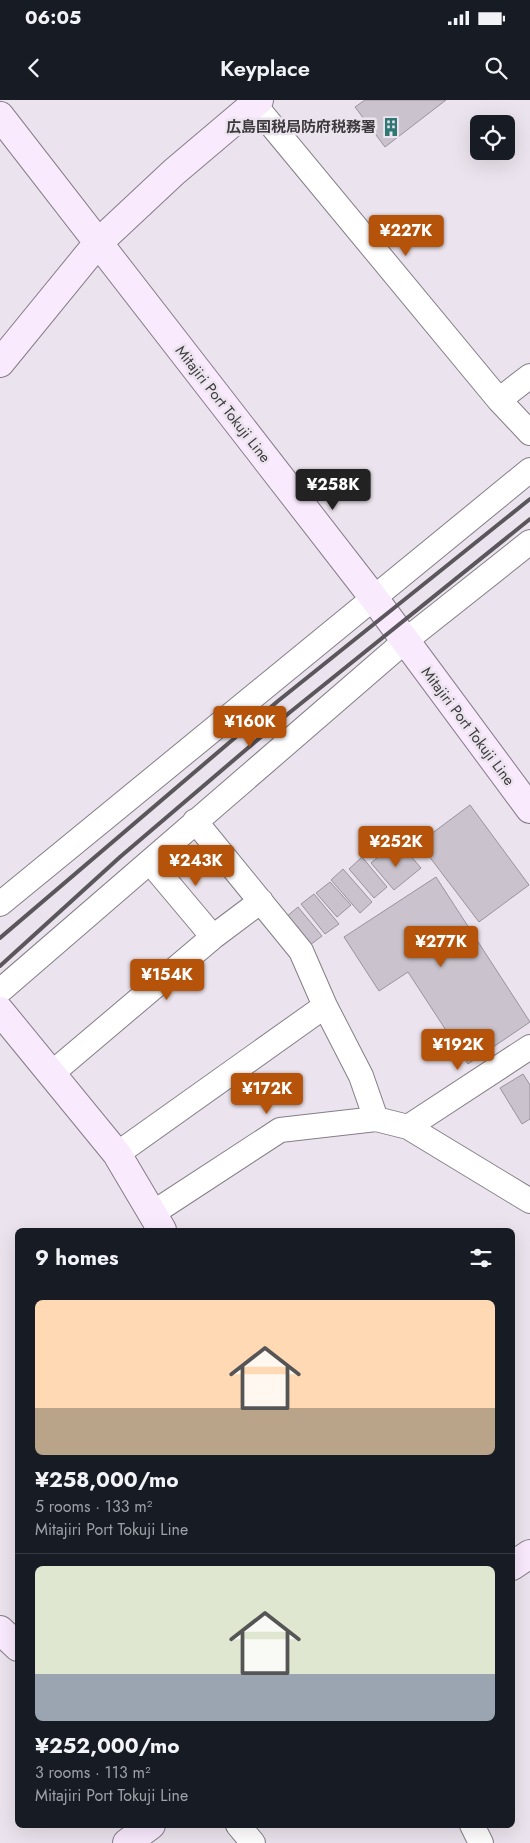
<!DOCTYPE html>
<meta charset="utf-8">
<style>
:root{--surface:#171b24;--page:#20242c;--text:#f1f3f6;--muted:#9ea1a6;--line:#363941;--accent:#b45309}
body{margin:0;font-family:Jost,"Noto Sans JP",sans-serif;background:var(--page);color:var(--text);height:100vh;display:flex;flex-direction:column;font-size:19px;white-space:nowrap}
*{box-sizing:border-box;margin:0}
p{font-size:16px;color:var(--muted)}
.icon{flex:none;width:28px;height:28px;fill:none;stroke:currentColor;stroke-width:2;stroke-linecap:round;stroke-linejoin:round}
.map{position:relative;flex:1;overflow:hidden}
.drawer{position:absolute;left:15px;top:1128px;width:500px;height:600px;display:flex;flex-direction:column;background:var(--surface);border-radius:8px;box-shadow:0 5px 20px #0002}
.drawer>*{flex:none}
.buttons{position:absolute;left:470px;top:15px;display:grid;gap:10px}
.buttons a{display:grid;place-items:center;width:45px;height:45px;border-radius:8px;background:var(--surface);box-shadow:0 5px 20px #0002;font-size:25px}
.price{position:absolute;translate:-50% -42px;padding:0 11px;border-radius:5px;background:var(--accent);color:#fff;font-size:16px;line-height:32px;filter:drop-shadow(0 1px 2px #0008)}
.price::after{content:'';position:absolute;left:50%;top:30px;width:15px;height:11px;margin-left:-8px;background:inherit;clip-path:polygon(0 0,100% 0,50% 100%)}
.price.on{background:#222;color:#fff}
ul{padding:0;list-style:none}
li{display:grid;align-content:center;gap:10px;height:265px;padding:0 20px}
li+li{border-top:1px solid var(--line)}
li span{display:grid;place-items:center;height:155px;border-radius:8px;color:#555}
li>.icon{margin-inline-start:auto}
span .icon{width:90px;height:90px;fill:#fffc;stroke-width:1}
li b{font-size:21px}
h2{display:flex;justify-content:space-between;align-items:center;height:60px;padding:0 20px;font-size:21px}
.status{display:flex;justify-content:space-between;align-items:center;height:35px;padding:0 25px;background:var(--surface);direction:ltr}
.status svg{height:14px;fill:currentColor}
header{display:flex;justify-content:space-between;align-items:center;height:65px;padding:0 20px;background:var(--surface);font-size:22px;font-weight:600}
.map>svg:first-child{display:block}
.building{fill:#cac3cd;stroke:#9a929c}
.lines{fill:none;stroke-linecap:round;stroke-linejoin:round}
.street-casing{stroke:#857d87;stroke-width:26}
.secondary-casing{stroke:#857d87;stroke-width:30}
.street{stroke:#fff;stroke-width:24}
.secondary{stroke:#f9eafd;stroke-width:28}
.rail{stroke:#5a565b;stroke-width:4}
.labels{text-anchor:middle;stroke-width:5;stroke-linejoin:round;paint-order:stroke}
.poi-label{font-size:15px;font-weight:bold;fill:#3d3a3e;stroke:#ebe3ed;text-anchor:end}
.street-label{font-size:15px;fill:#3d3a3e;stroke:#ebe3ed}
</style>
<div class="status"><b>06:05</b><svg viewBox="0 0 49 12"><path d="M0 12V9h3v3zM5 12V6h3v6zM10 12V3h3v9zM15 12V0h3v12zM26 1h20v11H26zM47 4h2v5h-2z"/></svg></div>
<header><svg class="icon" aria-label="back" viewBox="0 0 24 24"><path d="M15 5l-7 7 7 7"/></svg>Keyplace<svg class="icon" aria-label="search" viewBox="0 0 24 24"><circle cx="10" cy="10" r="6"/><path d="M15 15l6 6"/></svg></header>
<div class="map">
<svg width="530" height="1743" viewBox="0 0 530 1743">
<rect width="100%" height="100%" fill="#ebe3ed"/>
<path class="building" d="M 365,0 L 446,0 L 385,47 L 355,7 Z
M 470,705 L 529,785 L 479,822 L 419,743 Z
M 384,752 L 409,754 L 421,768 L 394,790 L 371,763 Z
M 362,757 L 387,787 L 374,798 L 349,769 Z
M 343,769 L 372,802 L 360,813 L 331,780 Z
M 436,777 L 530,922 L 468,964 L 408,872 L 379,891 L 344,837 Z
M 330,782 L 351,805 L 337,817 L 316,793 Z
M 314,794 L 339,824 L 325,834 L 301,804 Z
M 298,807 L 322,836 L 310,845 L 286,817 Z
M 523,974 L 530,985 L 530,1019 L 522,1024 L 500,988 Z"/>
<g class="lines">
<g class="street-casing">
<path id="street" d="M 254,4 L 499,300 L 530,333
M 499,300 L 530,276
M 195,721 L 301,851 L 325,906 L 361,976 L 376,1019
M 150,762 L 213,837
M 0,804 L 530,370
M 0,891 L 405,541 L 530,442
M 51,974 L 213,837 L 261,801
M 408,1027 L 530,947
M 117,1054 L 325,906
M 153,1113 L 280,1030 L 376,1019 L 408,1027 L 530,1101
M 238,1725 L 253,1743
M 472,1725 L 481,1743"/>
</g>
<g class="secondary-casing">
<path id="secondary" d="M 0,16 L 373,497 L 530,709
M 0,263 L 97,144 L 174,72 L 259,0
M 0,911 L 117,1054 L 162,1130
M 512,1466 L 530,1454
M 0,1530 L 18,1547
M 127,1743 L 151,1725"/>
</g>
<use href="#street" class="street"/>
<use href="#secondary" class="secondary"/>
<path class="rail" d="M 0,838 L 278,601 L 530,399
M 0,866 L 120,757 L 289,613 L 530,419"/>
</g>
<defs>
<g id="building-bare" transform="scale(1.5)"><path d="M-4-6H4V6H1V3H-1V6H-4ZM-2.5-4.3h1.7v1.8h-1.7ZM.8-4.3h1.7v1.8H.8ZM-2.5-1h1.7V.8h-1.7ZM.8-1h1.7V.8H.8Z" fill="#2e7773" stroke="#ebe3ed" stroke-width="2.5" paint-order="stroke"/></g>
</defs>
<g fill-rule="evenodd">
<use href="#building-bare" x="391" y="27"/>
</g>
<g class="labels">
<g class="poi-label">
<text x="376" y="32">広島国税局防府税務署</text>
</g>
<g class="street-label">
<text transform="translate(223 304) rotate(52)" y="5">Mitajiri Port Tokuji Line</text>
<text transform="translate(468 626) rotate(53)" y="5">Mitajiri Port Tokuji Line</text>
</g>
</g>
</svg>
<div class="buttons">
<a><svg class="icon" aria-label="locate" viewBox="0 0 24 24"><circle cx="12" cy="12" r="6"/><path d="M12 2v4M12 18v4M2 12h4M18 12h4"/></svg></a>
</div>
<b class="price" style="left:406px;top:157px">¥227K</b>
<b class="price on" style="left:333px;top:411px">¥258K</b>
<b class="price" style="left:250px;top:648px">¥160K</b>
<b class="price" style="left:396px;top:768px">¥252K</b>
<b class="price" style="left:196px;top:787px">¥243K</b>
<b class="price" style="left:441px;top:868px">¥277K</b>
<b class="price" style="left:167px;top:901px">¥154K</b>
<b class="price" style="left:458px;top:971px">¥192K</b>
<b class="price" style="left:267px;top:1015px">¥172K</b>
<section class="drawer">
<h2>9 homes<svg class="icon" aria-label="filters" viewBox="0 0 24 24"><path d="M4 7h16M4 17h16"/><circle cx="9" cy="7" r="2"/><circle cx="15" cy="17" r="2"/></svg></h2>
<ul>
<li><span style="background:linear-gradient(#ffd9b3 70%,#b9a48a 0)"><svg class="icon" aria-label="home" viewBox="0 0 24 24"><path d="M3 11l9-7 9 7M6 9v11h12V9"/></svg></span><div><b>¥258,000/mo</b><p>5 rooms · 133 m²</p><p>Mitajiri Port Tokuji Line</p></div></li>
<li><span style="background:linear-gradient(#dfe7d0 70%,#9aa5b1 0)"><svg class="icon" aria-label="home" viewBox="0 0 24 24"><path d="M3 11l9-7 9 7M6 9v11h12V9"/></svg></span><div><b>¥252,000/mo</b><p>3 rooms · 113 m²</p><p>Mitajiri Port Tokuji Line</p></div></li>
</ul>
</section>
</div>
